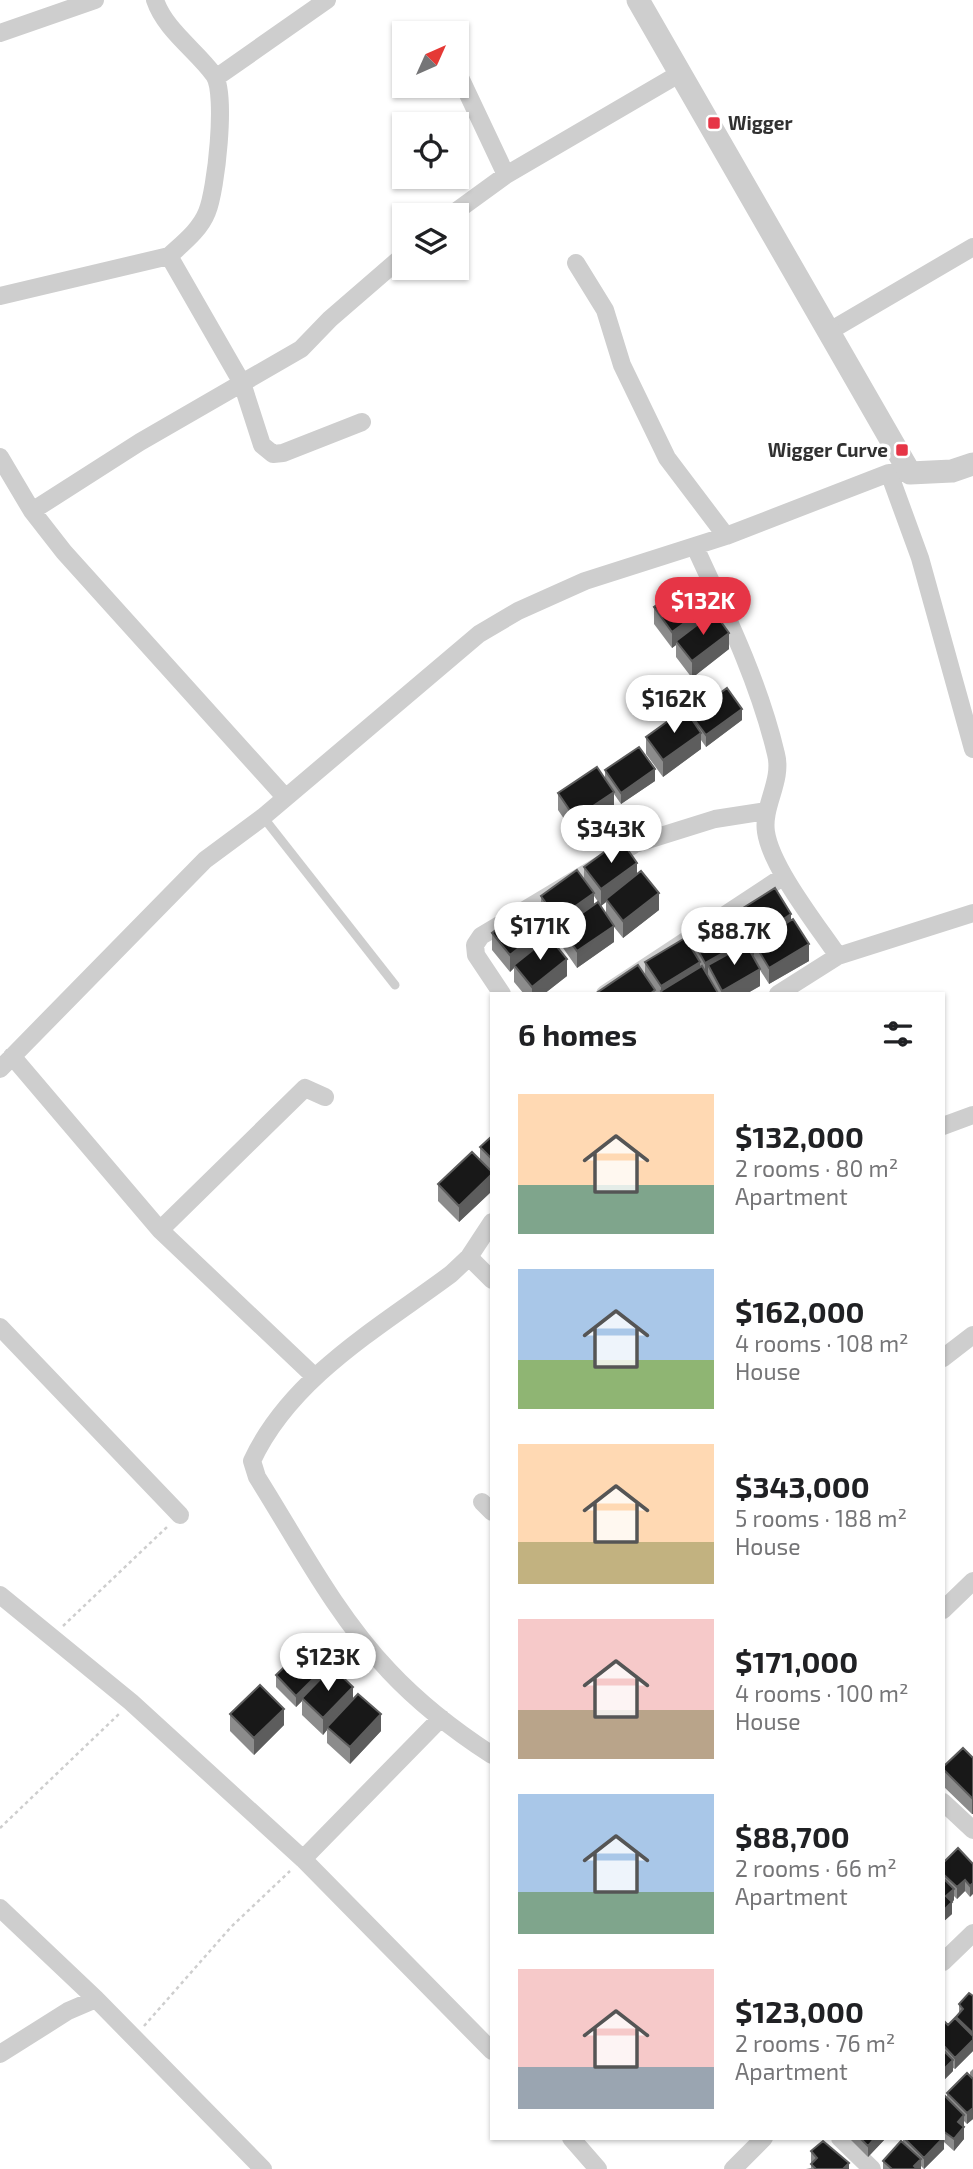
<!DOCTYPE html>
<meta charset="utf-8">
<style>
:root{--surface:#fff;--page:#f6f6f6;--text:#202124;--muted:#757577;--accent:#e63546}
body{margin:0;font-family:"Exo 2",sans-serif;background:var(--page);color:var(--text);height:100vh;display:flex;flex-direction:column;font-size:26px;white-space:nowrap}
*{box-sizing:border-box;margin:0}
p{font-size:23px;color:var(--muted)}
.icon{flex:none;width:38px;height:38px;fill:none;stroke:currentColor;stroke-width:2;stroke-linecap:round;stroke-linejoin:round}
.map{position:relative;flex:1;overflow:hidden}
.panel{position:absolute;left:490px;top:992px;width:455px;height:1148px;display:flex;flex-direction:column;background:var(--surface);border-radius:0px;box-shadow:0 2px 5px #0004}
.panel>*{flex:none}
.needle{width:46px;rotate:45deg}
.fabs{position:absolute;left:392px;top:21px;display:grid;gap:14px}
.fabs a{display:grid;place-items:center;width:77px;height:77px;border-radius:0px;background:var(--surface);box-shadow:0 2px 5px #0004;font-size:35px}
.price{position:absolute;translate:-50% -60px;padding:0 16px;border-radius:24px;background:#fff;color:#222;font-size:23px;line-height:46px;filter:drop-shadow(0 2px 4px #0008)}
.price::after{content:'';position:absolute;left:50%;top:42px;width:21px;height:16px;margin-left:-10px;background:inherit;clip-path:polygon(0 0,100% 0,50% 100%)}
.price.current{background:var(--accent);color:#fff}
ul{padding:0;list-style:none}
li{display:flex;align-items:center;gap:21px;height:175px;padding:0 28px}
li span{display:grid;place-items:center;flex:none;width:196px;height:140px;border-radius:0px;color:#555}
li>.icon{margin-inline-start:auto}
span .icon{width:84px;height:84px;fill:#fffc;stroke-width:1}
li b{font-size:30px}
h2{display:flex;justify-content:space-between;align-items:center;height:84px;padding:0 28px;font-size:30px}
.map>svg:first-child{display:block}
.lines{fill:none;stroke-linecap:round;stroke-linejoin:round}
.path{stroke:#cecece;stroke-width:2.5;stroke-dasharray:3.5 3.5;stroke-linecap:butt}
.service{stroke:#cecece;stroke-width:9}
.minor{stroke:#cecece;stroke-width:18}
.tertiary{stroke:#cecece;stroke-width:23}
.wall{fill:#8c8c8c;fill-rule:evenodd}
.shaded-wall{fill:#5d5d5d}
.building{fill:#181818;stroke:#5d5d5d;stroke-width:2}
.poi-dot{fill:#e63546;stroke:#fff;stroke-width:2.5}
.labels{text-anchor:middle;stroke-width:7;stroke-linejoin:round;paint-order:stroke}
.poi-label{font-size:19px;font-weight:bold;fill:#313131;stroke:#fff;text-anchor:start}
</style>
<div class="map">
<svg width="973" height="2169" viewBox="0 0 973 2169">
<rect width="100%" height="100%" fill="#fff"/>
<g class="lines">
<path class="path" d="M 63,1626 L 167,1527
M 0,1828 L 119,1714
M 144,2026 L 231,1927 L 290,1871"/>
<path class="service" d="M 263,817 L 395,985"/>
<path class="minor" d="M 155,0 C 165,30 196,50 214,75 C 227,93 216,191 207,212 C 200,230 183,243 169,256
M 0,33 L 95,0
M 457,71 L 506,175
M 217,77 L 327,0
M 451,215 L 506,175 L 679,74
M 576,263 L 605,310 L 622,365 L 667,458 L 726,536
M 0,296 L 169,256 L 242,383 L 262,445 L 273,454 L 283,453 L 362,422
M 828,332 L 973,247
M 0,457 L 32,511 L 64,552 L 285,797
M 889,473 L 920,558 L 973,749
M 32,511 L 140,442 L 301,349 L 330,319 L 404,255
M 695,547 C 726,614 759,682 776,754 C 783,781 762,806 766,832 C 771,867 817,925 838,956
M 502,994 L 476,955 L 475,945 L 481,936 L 635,844 L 715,819 L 766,811
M 605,994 L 784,876
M 778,994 L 838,956 L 973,913
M 12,1056 L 160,1230 L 315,1377
M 0,1069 L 205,860 L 263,817 L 479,634 L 518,611 L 585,581 L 726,536 L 889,473 L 910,473
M 943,1126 L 973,1115
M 492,1222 L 469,1257 L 451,1274 C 380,1327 291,1377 252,1461 L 257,1477 C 298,1542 335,1614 389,1671 C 419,1703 455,1731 492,1755
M 160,1230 L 305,1088 L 325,1097
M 469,1257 L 492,1280
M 0,1327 L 180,1515
M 943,1358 L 973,1335
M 482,1502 L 492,1512
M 0,1595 L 131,1702 L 303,1859 L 492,2051
M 943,1610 L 973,1581
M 943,1802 L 973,1830
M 303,1859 L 441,1718
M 0,1908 L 96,1999 L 263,2169
M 943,1962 L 973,1933
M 0,2054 L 68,2011 L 96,1999
M 571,2138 L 598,2169
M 840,2138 L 872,2169
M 733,2169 L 764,2138"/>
<path class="tertiary" d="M 638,0 L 910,473 L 952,471 L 973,464"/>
</g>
<path class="wall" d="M 654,607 L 709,616 L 729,649 L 692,678 L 676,657 L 676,645 L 672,648 L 654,624 Z
M 691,715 L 742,720 L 706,747 L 701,740 L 701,749 L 663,777 L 646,754 L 646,737 L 691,718 Z
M 605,770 L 655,781 L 621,804 L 614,794 L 614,809 L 575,835 L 558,810 L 558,793 L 605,779 Z
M 584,867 L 637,874 L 659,910 L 623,938 L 614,927 L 614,942 L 577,968 L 561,945 L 561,933 L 557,936 L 541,913 L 541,896 L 584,880 ZM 594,896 L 601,906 L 606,902 L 606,913 L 594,906 Z
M 735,913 L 791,920 L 809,961 L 769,984 L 760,970 L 760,986 L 746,994 L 598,994 L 598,992 L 645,976 L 645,962 L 690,947 L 690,936 L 735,925 Z
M 492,933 L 545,940 L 567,976 L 544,994 L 524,994 L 514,982 L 514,968 L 510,972 L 492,950 Z
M 492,1136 L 492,1191 L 459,1222 L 438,1201 L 438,1184 L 480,1160 L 480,1147 Z
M 325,1674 L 353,1700 L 381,1731 L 350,1764 L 327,1743 L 327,1730 L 323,1735 L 302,1715 L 302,1701 L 296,1707 L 276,1687 L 276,1675 Z
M 230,1714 L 284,1725 L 254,1755 L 230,1731 Z
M 973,1758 L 973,1814 L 972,1814 L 943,1786 L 943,1767 Z
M 943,1863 L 973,1864 L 970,1897 L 965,1891 L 957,1899 L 954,1896 L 954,1900 L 952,1902 L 952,1914 L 943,1922 Z
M 973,1996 L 973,2051 L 955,2069 L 953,2068 L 953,2071 L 943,2081 L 943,2020 L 948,2025 L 956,2019 L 956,2017 L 959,2014 L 959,2004 Z
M 973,2069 L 973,2119 L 967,2124 L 964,2121 L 964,2139 L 954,2151 L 944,2142 L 944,2149 L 924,2169 L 921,2166 L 921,2169 L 883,2169 L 883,2161 L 903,2143 L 903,2138 L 943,2138 L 943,2098 L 947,2098 L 947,2093 L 970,2075 L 970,2072 Z
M 849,2138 L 886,2138 L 868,2157 Z
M 811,2151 L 849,2169 L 806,2169 L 811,2168 Z"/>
<path class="shaded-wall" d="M 709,605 L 709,621 L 676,641 L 676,645 L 672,648 L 672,632 Z
M 729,633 L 729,649 L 692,678 L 692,661 Z
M 742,709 L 742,720 L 706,747 L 706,735 Z
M 701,733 L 701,749 L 663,777 L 663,760 Z
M 655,769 L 655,781 L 621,804 L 621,793 Z
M 614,792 L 614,809 L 575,835 L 575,818 Z
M 637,863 L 637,879 L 606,899 L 606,902 L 601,906 L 601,889 Z
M 594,893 L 594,910 L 561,928 L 561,933 L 557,936 L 557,919 Z
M 659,893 L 659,910 L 623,938 L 623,921 Z
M 791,914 L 791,931 L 754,943 L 754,955 L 752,956 L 752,940 Z
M 614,926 L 614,942 L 577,968 L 577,951 Z
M 545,927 L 545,944 L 514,965 L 514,968 L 510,972 L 510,955 Z
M 744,941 L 744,958 L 708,965 L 708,978 L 705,979 L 705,963 Z
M 809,944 L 809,961 L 769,984 L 769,968 Z
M 567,959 L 567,976 L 544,994 L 532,994 L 532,987 Z
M 700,962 L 700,979 L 661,991 L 661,994 L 661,986 Z
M 760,969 L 760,986 L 746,994 L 722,994 L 722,991 Z
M 492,1174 L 492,1191 L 459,1222 L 459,1206 Z
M 325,1667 L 325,1678 L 302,1698 L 302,1701 L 296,1707 L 296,1696 Z
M 353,1687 L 353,1704 L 327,1727 L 327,1730 L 323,1735 L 323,1718 Z
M 284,1709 L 284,1725 L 254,1755 L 254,1738 Z
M 381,1714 L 381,1731 L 350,1764 L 350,1747 Z
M 973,1797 L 973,1814 L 972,1814 L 972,1798 Z
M 965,1880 L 965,1891 L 957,1899 L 957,1887 Z
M 973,1883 L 973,1894 L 970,1897 L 970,1886 Z
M 954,1889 L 954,1900 L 946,1908 L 946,1896 Z
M 952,1902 L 952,1914 L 943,1922 L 943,1911 Z
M 973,2040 L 973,2051 L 955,2069 L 955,2058 Z
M 953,2060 L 953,2071 L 943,2081 L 943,2070 Z
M 973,2108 L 973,2119 L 967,2124 L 967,2113 Z
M 964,2115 L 964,2126 L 958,2133 L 958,2122 Z
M 964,2127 L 964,2139 L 954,2151 L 954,2139 Z
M 875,2138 L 886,2138 L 868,2157 L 868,2146 Z
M 944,2138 L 944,2149 L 924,2169 L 924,2158 Z
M 921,2159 L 921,2169 L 914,2169 L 914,2166 Z
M 849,2163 L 849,2169 L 843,2169 Z"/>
<path class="building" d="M 690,580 L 709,605 L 672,632 L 654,607 Z
M 714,612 L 729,633 L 692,661 L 676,641 Z
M 727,688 L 742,709 L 706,735 L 691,715 Z
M 685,709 L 701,733 L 663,760 L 646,737 Z
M 639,747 L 655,769 L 621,793 L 605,770 Z
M 597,767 L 614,792 L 575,818 L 558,793 Z
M 621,840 L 637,863 L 601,889 L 584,867 Z
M 577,870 L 594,893 L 557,919 L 541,896 Z
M 641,871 L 659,893 L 623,921 L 606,899 Z
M 775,888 L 791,914 L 752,940 L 735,913 Z
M 598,902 L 614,926 L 577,951 L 561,928 Z
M 528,905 L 545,927 L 510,955 L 492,933 Z
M 729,914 L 744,941 L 705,963 L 690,936 Z
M 793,919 L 809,944 L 769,968 L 754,943 Z
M 549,937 L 567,959 L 532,987 L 514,965 Z
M 685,938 L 700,962 L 661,986 L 645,962 Z
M 746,944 L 760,969 L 722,991 L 708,965 Z
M 638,965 L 655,990 L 650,994 L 600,994 L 598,992 Z
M 702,966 L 718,993 L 716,994 L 663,994 L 661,991 Z
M 492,1136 L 492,1159 L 480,1147 Z
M 472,1152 L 492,1172 L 492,1174 L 459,1206 L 438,1184 Z
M 305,1647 L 325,1667 L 296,1696 L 276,1675 Z
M 332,1667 L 353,1687 L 323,1718 L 302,1698 Z
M 260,1685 L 284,1709 L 254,1738 L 230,1714 Z
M 358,1694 L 381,1714 L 350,1747 L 327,1727 Z
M 963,1748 L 973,1758 L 973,1797 L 972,1798 L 943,1769 L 943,1767 Z
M 958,1848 L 973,1864 L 973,1883 L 970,1886 L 965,1880 L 957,1887 L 943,1874 L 943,1863 Z
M 943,1878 L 954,1889 L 946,1896 L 952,1902 L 943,1911 Z
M 969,1993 L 973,1996 L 973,2033 L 956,2017 L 963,2009 L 959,2004 Z
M 955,2018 L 973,2036 L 973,2040 L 955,2058 L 943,2045 L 943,2020 L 948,2025 Z
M 943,2050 L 953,2060 L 943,2070 Z
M 967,2073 L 973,2079 L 973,2108 L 967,2113 L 947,2093 Z
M 945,2096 L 964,2115 L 958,2122 L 964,2127 L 954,2139 L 943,2131 L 943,2098 Z
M 860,2138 L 875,2138 L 868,2146 Z
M 904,2138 L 943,2138 L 924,2158 Z
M 823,2141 L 849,2163 L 843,2169 L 816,2169 L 811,2164 L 817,2158 L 811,2151 Z
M 901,2141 L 921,2159 L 914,2166 L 917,2169 L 892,2169 L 883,2161 Z"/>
<g class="poi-dot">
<rect x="707" y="116" width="14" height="14" rx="3.5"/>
<rect x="895" y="443" width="14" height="14" rx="3.5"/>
</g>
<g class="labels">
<g class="poi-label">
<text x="728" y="130">Wigger</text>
<text x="888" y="457" text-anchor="end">Wigger Curve</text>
</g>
</g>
</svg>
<div class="fabs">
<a><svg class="needle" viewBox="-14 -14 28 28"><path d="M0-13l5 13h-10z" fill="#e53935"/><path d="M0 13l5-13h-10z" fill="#757577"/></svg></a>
<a><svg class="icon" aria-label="locate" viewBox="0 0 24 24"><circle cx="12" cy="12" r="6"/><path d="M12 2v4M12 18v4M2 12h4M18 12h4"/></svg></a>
<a><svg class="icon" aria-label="layers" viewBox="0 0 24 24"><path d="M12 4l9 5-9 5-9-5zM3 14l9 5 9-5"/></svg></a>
</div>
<b class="price current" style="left:703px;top:637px">$132K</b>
<b class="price" style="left:674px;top:735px">$162K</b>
<b class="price" style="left:611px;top:865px">$343K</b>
<b class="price" style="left:540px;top:962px">$171K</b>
<b class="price" style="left:734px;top:967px">$88.7K</b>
<b class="price" style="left:328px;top:1693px">$123K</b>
<section class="panel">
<h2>6 homes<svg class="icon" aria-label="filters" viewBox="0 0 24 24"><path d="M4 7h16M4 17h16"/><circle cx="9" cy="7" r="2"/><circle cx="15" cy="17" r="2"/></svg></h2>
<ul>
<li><span style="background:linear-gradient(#ffd9b3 65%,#7fa58c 0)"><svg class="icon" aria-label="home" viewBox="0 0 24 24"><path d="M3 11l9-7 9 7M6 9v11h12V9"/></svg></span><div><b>$132,000</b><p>2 rooms · 80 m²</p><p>Apartment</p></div></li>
<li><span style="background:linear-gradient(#a9c7e8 65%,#8fb573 0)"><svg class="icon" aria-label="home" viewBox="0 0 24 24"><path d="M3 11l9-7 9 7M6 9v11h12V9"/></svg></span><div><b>$162,000</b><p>4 rooms · 108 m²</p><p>House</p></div></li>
<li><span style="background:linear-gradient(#ffd9b3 70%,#c2b280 0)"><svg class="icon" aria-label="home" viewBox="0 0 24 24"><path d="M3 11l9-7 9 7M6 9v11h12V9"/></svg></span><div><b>$343,000</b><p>5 rooms · 188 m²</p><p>House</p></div></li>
<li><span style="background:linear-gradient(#f6c9c9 65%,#b9a48a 0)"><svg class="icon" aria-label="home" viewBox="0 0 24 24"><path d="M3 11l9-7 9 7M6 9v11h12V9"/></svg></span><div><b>$171,000</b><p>4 rooms · 100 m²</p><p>House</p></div></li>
<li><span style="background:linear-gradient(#a9c7e8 70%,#7fa58c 0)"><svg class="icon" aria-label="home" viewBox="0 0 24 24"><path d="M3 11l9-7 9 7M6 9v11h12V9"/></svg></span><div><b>$88,700</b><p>2 rooms · 66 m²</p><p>Apartment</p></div></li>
<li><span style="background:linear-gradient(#f6c9c9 70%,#9aa5b1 0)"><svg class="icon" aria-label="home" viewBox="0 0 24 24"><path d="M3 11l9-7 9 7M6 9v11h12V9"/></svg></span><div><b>$123,000</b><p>2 rooms · 76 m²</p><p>Apartment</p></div></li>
</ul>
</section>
</div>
